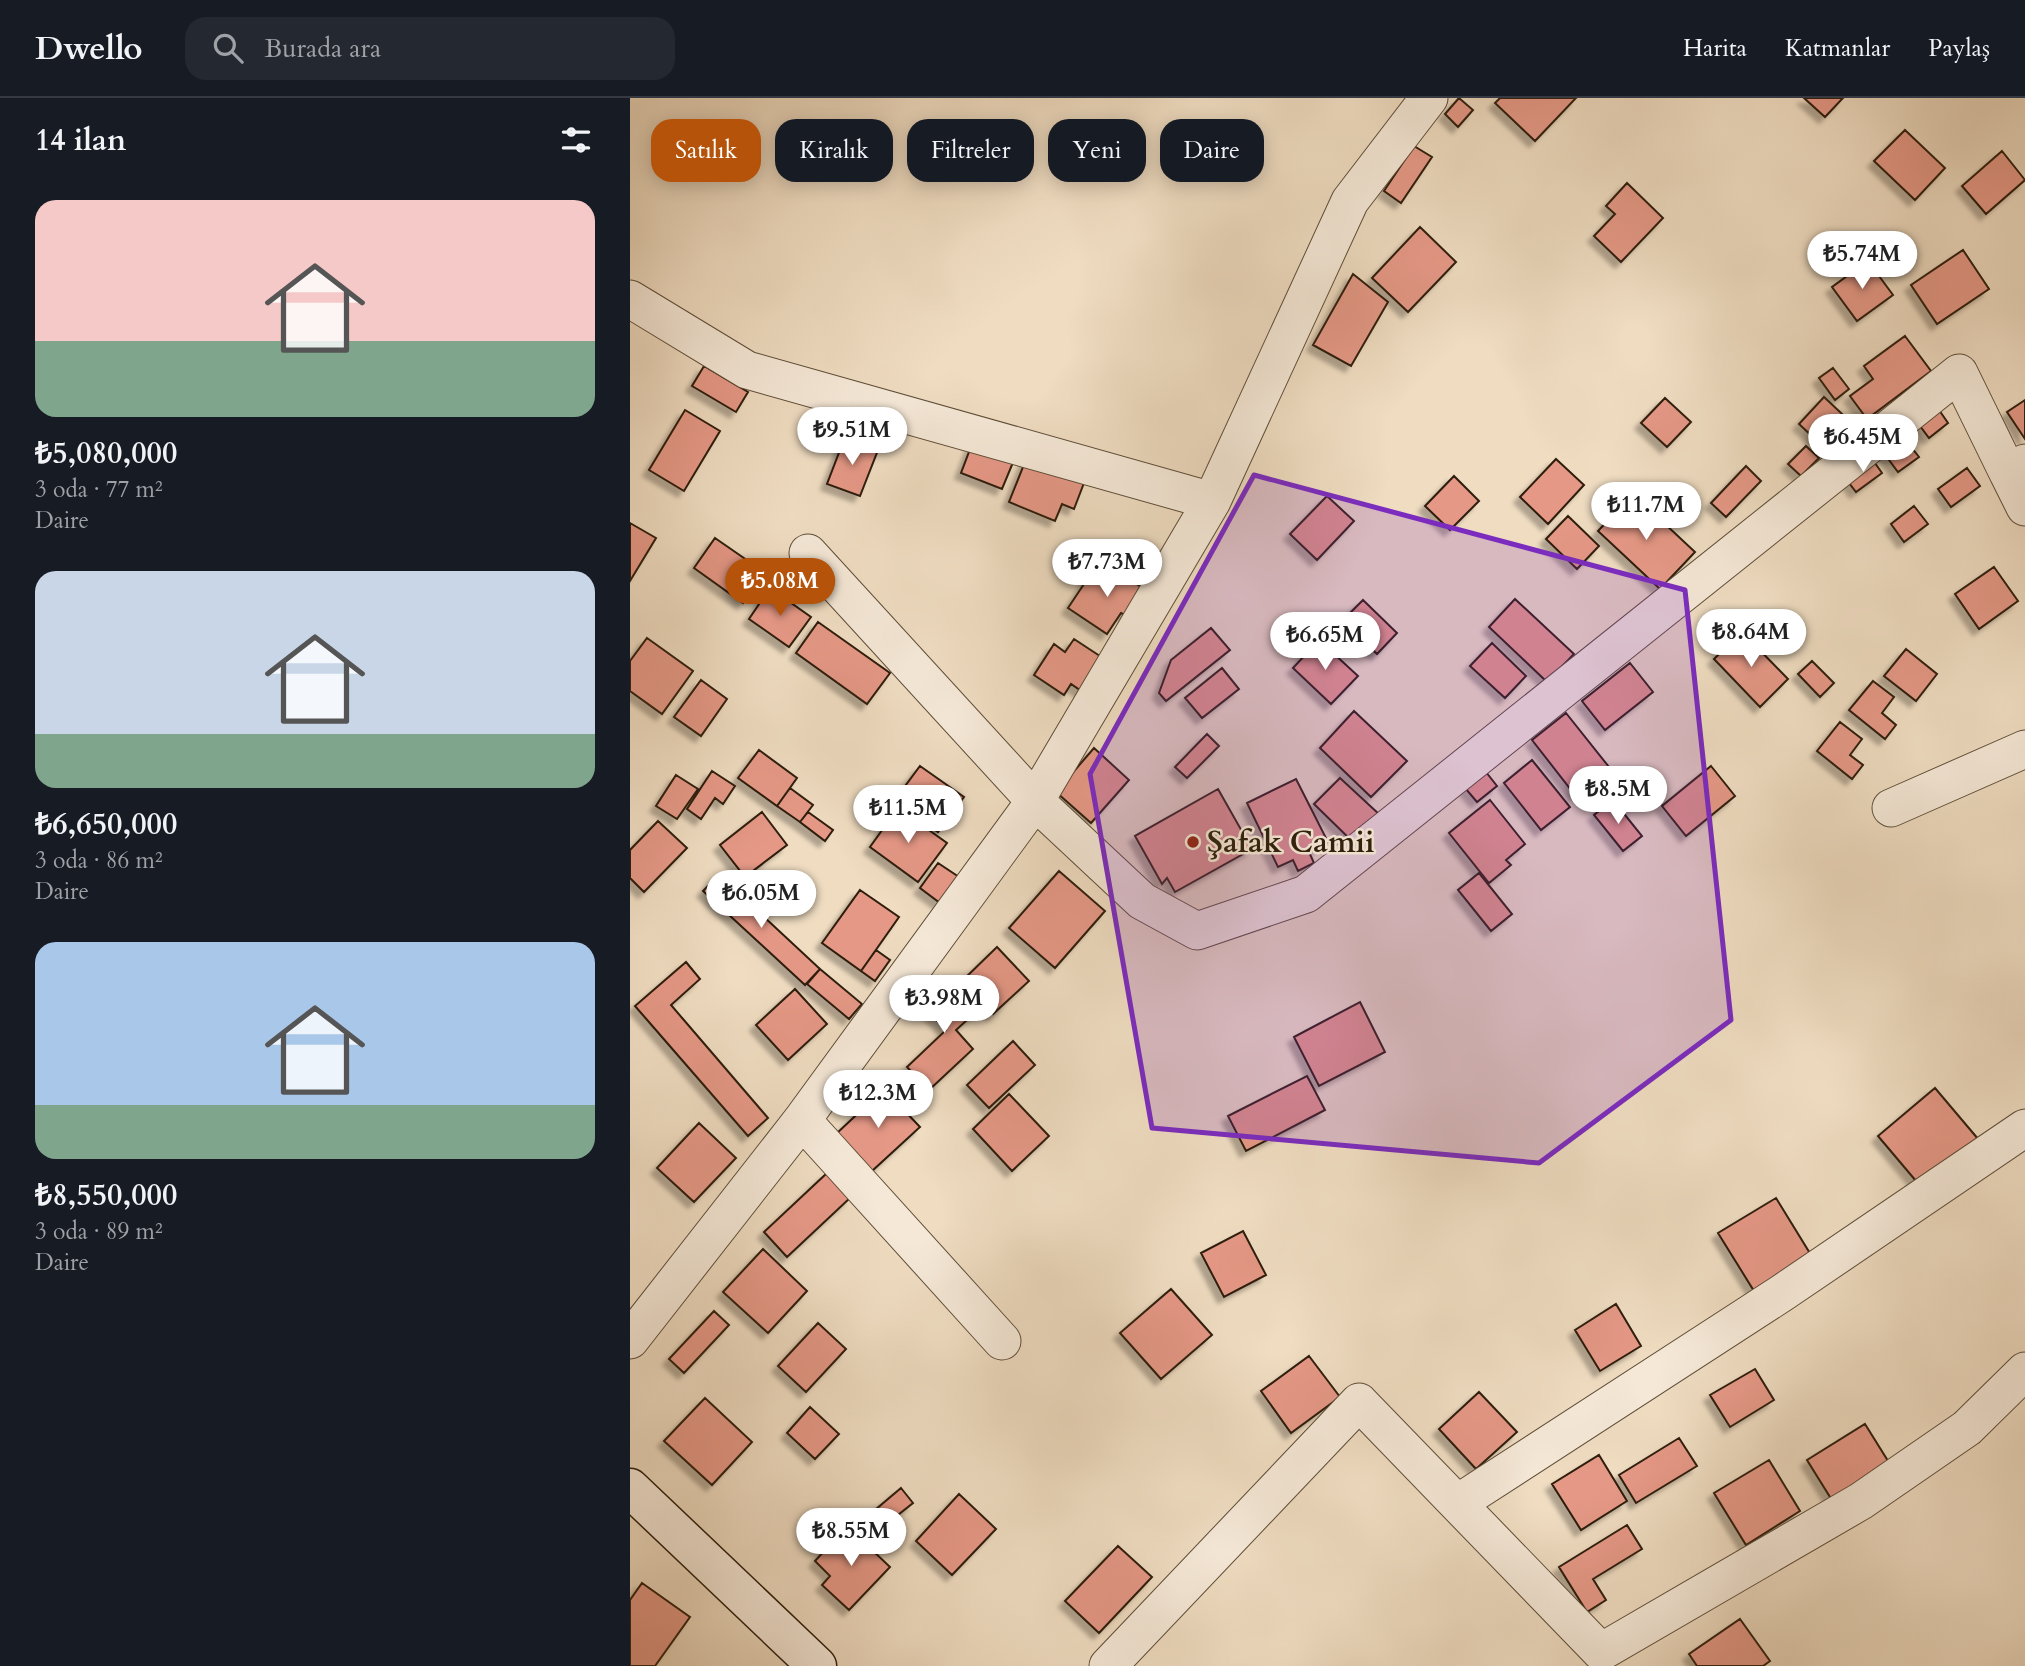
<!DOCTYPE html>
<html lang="tr">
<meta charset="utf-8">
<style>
:root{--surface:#171b24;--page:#242831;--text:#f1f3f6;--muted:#9ea1a6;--line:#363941;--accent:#b45309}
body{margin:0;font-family:Cardo,serif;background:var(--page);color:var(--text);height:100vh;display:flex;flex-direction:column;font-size:26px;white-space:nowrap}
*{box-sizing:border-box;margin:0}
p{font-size:23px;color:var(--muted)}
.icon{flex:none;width:38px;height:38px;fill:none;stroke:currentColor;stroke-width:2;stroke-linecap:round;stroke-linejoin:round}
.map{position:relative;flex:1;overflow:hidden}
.details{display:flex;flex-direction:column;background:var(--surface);width:630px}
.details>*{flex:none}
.guide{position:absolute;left:21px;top:21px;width:665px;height:63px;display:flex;gap:14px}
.price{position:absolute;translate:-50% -60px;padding:0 16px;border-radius:24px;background:#fff;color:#222;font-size:23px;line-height:46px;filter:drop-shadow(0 2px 4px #0008)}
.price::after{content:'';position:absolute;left:50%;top:42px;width:21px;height:16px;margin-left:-10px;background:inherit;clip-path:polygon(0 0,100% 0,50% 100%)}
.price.active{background:var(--accent);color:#fff}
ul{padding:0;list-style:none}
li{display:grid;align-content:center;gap:14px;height:371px;padding:0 35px}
li span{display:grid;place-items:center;height:217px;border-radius:21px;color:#555}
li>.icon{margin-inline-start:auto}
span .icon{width:126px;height:126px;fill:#fffc;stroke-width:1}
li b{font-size:30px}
h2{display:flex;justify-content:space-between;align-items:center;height:84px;padding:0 35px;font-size:30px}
.chip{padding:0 24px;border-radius:21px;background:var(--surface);box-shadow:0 4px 18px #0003;font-size:24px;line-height:63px}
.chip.active{background:var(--accent);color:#fff}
header{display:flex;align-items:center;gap:42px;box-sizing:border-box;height:98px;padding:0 35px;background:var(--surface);border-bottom:2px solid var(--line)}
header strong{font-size:33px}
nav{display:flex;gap:38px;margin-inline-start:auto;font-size:24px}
.search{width:490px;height:63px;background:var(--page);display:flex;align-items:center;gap:18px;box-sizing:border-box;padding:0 24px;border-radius:21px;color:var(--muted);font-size:26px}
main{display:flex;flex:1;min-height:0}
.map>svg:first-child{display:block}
.building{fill:#e59886;stroke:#2d1d0b;stroke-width:2;filter:url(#shadow)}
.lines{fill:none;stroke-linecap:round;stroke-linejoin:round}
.street-casing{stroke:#5e4d38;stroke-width:39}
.secondary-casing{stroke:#2d1d0b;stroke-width:41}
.street{stroke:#f5e8d7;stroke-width:37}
.secondary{stroke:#f5e8d7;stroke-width:38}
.marked{fill:#7b2cbf;fill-opacity:0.2;stroke:#7b2cbf;stroke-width:5;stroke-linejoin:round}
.poi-dot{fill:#8f2418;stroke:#f5e8d7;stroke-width:2.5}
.labels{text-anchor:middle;stroke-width:5;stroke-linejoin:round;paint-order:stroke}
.poi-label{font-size:30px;font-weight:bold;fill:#2d1d0b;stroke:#f5e8d7;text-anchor:start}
</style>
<header>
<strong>Dwello</strong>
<div class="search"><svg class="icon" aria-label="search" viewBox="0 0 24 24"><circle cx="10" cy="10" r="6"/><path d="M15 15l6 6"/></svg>Burada ara</div>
<nav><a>Harita</a><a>Katmanlar</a><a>Paylaş</a></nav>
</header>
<main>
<section class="details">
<h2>14 ilan<svg class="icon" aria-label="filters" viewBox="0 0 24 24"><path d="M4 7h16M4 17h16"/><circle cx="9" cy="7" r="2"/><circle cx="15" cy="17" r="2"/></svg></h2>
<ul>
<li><span style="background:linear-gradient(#f6c9c9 65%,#7fa58c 0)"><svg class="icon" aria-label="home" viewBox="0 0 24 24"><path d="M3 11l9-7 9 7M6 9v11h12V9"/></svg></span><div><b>₺5,080,000</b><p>3 oda · 77 m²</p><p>Daire</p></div></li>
<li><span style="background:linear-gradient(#c9d6e8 75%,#7fa58c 0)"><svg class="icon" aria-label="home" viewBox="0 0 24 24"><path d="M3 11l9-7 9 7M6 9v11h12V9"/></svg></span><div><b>₺6,650,000</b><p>3 oda · 86 m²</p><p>Daire</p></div></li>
<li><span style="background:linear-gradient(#a9c7e8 75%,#7fa58c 0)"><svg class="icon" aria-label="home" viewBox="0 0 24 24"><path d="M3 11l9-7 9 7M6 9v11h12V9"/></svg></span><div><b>₺8,550,000</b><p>3 oda · 89 m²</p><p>Daire</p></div></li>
</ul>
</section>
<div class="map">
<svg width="1395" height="1568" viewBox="0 0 1395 1568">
<defs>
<filter id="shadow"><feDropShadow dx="-6" dy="6" stdDeviation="2" flood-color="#0004"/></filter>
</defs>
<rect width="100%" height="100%" fill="#efdcc1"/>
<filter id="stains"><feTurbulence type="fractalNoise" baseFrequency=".00286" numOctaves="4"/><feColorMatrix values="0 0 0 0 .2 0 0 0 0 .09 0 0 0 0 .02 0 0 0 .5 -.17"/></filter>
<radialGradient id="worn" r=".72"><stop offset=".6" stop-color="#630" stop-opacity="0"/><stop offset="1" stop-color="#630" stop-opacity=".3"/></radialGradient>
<path class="building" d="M 829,0 L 843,12 L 828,29 L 815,16 Z
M 870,0 L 946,0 L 905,43 L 865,5 Z
M 1174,0 L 1213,0 L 1195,19 Z
M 1275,32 L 1315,70 L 1285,102 L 1244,63 Z
M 784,48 L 802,59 L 771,105 L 754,93 Z
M 1372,53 L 1395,82 L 1356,116 L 1332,88 Z
M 997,85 L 1033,120 L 991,164 L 964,138 L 985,116 L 976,108 Z
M 790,129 L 826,164 L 778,214 L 742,180 Z
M 1333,152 L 1359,191 L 1307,226 L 1281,187 Z
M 1238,163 L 1263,197 L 1227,223 L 1202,189 Z
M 723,176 L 758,204 L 721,268 L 683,247 Z
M 1275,238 L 1301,273 L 1237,321 L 1220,298 L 1243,281 L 1234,268 Z
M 74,268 L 118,294 L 106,314 L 62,288 Z
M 1203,270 L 1219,291 L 1205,302 L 1189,280 Z
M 1194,299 L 1226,329 L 1201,356 L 1169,326 Z
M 1035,300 L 1061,324 L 1037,349 L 1011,325 Z
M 1395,302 L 1395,341 L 1377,314 Z
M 1307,309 L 1318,325 L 1299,340 L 1287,324 Z
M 55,312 L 90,333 L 54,393 L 19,372 Z
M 1270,335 L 1289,359 L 1268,374 L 1250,350 Z
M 215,339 L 248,352 L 230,398 L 197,386 Z
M 342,346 L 384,362 L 372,391 L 331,375 Z
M 1176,348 L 1189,360 L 1171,378 L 1158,366 Z
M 399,354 L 457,377 L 444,411 L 432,406 L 425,423 L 379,404 Z
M 1240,358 L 1252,375 L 1226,394 L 1213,377 Z
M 926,361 L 954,387 L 918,426 L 890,399 Z
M 1116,368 L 1131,383 L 1096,419 L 1081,405 Z
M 1337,370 L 1350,388 L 1321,409 L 1308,391 Z
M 824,378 L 849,403 L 820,432 L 795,408 Z
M 1003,396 L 1065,454 L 1030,491 L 968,433 Z
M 697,398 L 724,423 L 687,462 L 660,436 Z
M 1284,408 L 1298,426 L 1274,444 L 1261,426 Z
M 938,418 L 969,448 L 947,471 L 916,441 Z
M 0,425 L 26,440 L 0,483 Z
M 85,440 L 134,474 L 113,505 L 64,470 Z
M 477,466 L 517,493 L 499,519 L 491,515 L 477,536 L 438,510 L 460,477 L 467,481 Z
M 1364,469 L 1388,503 L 1349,531 L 1325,496 Z
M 140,490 L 181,519 L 159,549 L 119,521 Z
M 885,501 L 944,556 L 917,584 L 859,529 Z
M 733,502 L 767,535 L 747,556 L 712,523 Z
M 188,524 L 260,575 L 237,606 L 166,555 Z
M 581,530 L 600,552 L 536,603 L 529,595 L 541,562 Z
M 1112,534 L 1158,581 L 1130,609 L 1084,561 Z
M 17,540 L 63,573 L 32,616 L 0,593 L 0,563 Z
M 444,541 L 482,566 L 460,599 L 441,586 L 434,597 L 404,577 L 424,546 L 435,554 Z
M 689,542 L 728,578 L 701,606 L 663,570 Z
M 862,545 L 896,578 L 875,600 L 840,568 Z
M 1276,551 L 1307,576 L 1286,603 L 1254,578 Z
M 1182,563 L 1204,585 L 1190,599 L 1168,576 Z
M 1000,565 L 1023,594 L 975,632 L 952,603 Z
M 592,570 L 609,591 L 572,620 L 555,600 Z
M 71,582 L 97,601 L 71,638 L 44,619 Z
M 1243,583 L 1264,599 L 1252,615 L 1266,627 L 1255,641 L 1219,612 Z
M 724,613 L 777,663 L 741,699 L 690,650 Z
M 936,615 L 979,669 L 945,697 L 902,642 Z
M 1210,624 L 1232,641 L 1220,657 L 1233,667 L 1222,681 L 1187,653 Z
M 577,636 L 589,648 L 557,680 L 545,669 Z
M 464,650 L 499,682 L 461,725 L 426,694 Z
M 129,652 L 167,680 L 147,708 L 108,680 Z
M 902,662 L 940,709 L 911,732 L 874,685 Z
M 290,668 L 334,699 L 308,734 L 264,703 Z
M 1081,668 L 1105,698 L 1056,738 L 1032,708 Z
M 82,673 L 105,688 L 93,706 L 85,700 L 71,721 L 57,711 Z
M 856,674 L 867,688 L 847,704 L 835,690 Z
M 46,677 L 68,691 L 47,721 L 26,708 Z
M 710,680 L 750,717 L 724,745 L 684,706 Z
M 666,681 L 698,744 L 679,754 L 684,765 L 668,773 L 663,762 L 648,769 L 617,705 Z
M 160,690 L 183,707 L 170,724 L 147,708 Z
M 588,691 L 622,751 L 545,794 L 537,780 L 532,786 L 505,738 Z
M 860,702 L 895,746 L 876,762 L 881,767 L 859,785 L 819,735 Z
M 983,702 L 1012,738 L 993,753 L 964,717 Z
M 268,710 L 317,745 L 288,784 L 240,749 Z
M 132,714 L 157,747 L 115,779 L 90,747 Z
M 178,714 L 203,732 L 195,743 L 170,724 Z
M 28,723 L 57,750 L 14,794 L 0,780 L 0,752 Z
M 308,765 L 329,779 L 310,805 L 290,790 Z
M 429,773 L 475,813 L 425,870 L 379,830 Z
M 849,775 L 882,816 L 861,833 L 828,792 Z
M 89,777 L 190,871 L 175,887 L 73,793 Z
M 230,792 L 269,819 L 231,873 L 192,845 Z
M 367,849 L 399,883 L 363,916 L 332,883 Z
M 246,852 L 260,862 L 245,883 L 231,873 Z
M 56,864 L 70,881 L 41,907 L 138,1020 L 118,1038 L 5,908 Z
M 190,871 L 232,906 L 219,921 L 177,886 Z
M 319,880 L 348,912 L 326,932 L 343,951 L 299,992 L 277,969 L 316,932 L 291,906 Z
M 165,891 L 197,926 L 158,962 L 126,927 Z
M 730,904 L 755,954 L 689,988 L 664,939 Z
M 383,943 L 405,967 L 359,1010 L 337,987 Z
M 677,978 L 695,1012 L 616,1053 L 598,1018 Z
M 1305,990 L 1354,1048 L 1297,1096 L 1248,1038 Z
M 254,991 L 290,1029 L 242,1073 L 206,1036 Z
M 379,996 L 419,1038 L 382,1073 L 343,1031 Z
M 69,1025 L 106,1060 L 64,1104 L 27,1070 Z
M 197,1075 L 220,1100 L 157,1159 L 134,1134 Z
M 1146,1100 L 1181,1157 L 1124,1193 L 1088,1135 Z
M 613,1133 L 636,1177 L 594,1199 L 571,1155 Z
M 133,1151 L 177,1193 L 138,1235 L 93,1194 Z
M 541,1191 L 582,1237 L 531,1281 L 490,1235 Z
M 986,1206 L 1011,1248 L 970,1273 L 945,1232 Z
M 84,1213 L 99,1227 L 54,1275 L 39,1261 Z
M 188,1225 L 216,1251 L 176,1294 L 148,1268 Z
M 679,1258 L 710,1299 L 661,1335 L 631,1293 Z
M 1125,1271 L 1144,1302 L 1100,1329 L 1080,1297 Z
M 849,1294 L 887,1334 L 846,1371 L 809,1331 Z
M 75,1300 L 122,1344 L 82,1387 L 34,1343 Z
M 180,1309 L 209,1336 L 185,1361 L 157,1335 Z
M 1235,1326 L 1263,1371 L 1205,1407 L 1177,1362 Z
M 1049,1340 L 1067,1368 L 1006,1405 L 989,1377 Z
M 969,1357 L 997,1403 L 951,1432 L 922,1386 Z
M 1139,1362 L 1170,1413 L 1116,1447 L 1084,1395 Z
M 271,1390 L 283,1405 L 249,1432 L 238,1418 Z
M 329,1396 L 366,1431 L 322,1477 L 286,1443 Z
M 997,1427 L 1012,1451 L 963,1481 L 976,1502 L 957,1514 L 929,1469 Z
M 217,1428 L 260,1469 L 219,1512 L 192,1487 L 200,1478 L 185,1463 Z
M 488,1448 L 522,1479 L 469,1535 L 435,1503 Z
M 12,1485 L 60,1519 L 25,1568 L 0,1568 L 0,1502 Z
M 1110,1521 L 1140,1563 L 1133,1568 L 1067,1568 L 1059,1556 Z"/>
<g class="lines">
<g class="street-casing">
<path id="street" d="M 0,201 L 117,272 L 582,403
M 1378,375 L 1395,409
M 178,455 L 405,703 L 512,803 L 567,833 L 676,796 L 1329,275 L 1378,375 L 1395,365
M 1261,710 L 1395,651
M 172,1022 L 372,1243
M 0,1242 L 172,1022 L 405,703 L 582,403 L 720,103 L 799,0
M 828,1405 L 1152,1195 L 1395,1030
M 478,1568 L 729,1304 L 971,1554 L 1231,1403 L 1337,1330 L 1395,1273"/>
</g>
<g class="secondary-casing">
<path id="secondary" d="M 0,1390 L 187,1568"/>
</g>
<use href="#street" class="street"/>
<use href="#secondary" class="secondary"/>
</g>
<path class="marked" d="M 624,377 L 1055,492 L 1101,922 L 909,1065 L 522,1030 L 460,676 Z"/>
<circle class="poi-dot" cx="563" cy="744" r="7"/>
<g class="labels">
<g class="poi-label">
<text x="577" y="754">Şafak Camii</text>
</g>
</g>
<rect width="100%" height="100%" filter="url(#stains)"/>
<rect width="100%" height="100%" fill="url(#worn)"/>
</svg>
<b class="price" style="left:1232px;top:193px">₺5.74M</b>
<b class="price" style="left:222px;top:369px">₺9.51M</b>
<b class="price" style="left:1233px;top:376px">₺6.45M</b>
<b class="price" style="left:1016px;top:444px">₺11.7M</b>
<b class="price" style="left:477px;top:501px">₺7.73M</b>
<b class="price active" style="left:150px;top:520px">₺5.08M</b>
<b class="price" style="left:1121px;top:571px">₺8.64M</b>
<b class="price" style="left:695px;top:574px">₺6.65M</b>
<b class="price" style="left:988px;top:728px">₺8.5M</b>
<b class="price" style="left:278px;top:747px">₺11.5M</b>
<b class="price" style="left:131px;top:832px">₺6.05M</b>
<b class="price" style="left:314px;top:937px">₺3.98M</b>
<b class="price" style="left:248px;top:1032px">₺12.3M</b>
<b class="price" style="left:221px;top:1470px">₺8.55M</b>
<div class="guide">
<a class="chip active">Satılık</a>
<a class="chip">Kiralık</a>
<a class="chip">Filtreler</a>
<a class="chip">Yeni</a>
<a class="chip">Daire</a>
</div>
</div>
</main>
